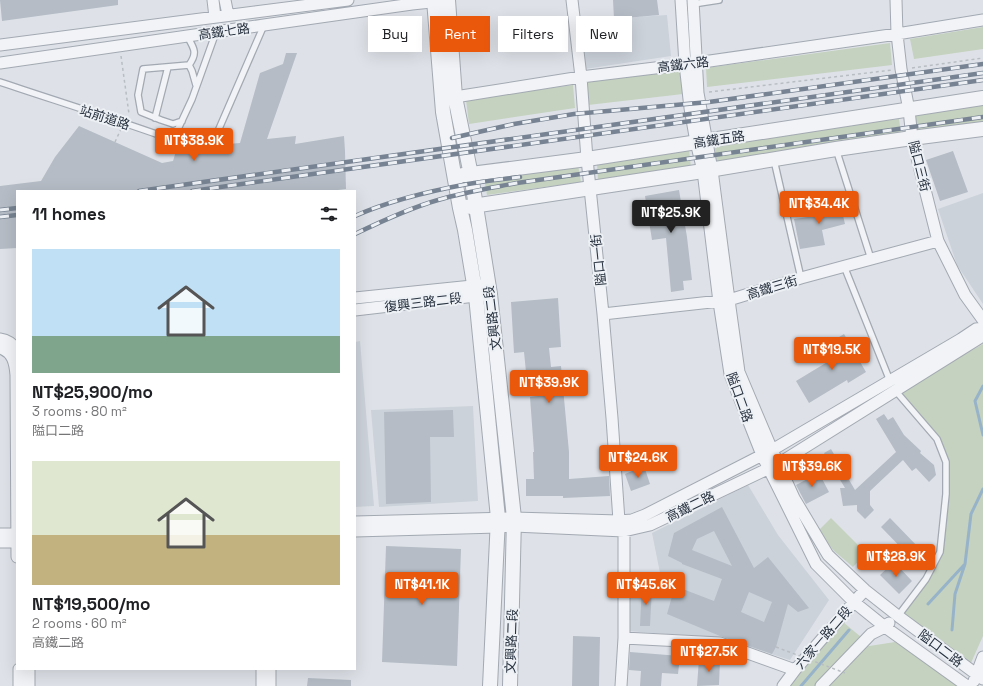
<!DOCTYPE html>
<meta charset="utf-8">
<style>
:root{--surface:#fff;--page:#f6f6f6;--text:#202124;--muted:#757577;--accent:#ea580c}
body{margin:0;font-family:"Space Grotesk","Noto Sans TC",sans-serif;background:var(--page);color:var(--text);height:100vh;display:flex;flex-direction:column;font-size:15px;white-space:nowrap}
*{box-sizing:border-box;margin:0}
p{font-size:13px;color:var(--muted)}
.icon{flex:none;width:22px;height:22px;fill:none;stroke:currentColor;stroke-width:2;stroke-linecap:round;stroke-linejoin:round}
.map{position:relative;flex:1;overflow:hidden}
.details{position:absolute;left:16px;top:190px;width:340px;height:480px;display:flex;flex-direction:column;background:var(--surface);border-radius:0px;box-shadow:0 4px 16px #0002}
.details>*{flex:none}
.banner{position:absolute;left:368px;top:16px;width:380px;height:36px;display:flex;gap:8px}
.price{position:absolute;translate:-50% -34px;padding:0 9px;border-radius:4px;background:var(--accent);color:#fff;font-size:13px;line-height:26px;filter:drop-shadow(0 1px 2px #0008)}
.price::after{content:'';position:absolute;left:50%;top:24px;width:12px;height:9px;margin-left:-6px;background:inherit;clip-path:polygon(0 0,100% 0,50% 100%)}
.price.on{background:#222;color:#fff}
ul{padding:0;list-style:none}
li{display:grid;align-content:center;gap:8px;height:212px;padding:0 16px}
li span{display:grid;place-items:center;height:124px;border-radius:0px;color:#555}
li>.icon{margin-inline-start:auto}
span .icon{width:72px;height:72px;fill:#fffc;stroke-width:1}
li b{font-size:17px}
h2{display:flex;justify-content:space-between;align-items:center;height:48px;padding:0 16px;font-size:17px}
.chip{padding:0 14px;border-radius:0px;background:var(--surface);box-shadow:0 4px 16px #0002;font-size:14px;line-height:36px}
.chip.on{background:var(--accent);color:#fff}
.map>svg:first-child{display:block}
.built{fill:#ccd2da}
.green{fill:#c5d2bf}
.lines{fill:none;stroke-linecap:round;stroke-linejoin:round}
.stream{stroke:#97b3c9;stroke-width:3}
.building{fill:#b5bcc5;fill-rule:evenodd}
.service-casing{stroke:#a3a9b2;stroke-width:8}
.minor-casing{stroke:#a3a9b2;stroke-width:13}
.tertiary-casing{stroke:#a3a9b2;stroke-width:16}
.path{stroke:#b8bdc3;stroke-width:1.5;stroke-dasharray:3 3;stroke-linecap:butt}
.service{stroke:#f1f3f6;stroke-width:5.5}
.minor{stroke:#f1f3f6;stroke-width:11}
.tertiary{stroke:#f1f3f6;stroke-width:14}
.rail-casing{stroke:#778392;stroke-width:4.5}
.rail{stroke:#edf1f5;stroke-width:3;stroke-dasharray:9;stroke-linecap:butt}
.path-bridge{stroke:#b8bdc3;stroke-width:1.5;stroke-dasharray:3 3;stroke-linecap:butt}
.labels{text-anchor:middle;stroke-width:4;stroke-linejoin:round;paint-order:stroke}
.street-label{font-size:13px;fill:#27313f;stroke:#edf1f5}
</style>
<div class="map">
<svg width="983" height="686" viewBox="0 0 983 686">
<rect width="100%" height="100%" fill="#dee2e8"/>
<path class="built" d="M 667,15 L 671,56 L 585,69 L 579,21 Z
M 983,193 L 983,304 L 957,265 L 938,209 Z
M 360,341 L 374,506 L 355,507 L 355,342 Z
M 473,406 L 478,501 L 379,507 L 371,410 Z
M 748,485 L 778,535 L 829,600 L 790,660 L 722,638 L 627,631 L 627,580 L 662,583 L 652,533 Z"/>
<path class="green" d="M 983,27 L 983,49 L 914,59 L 910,39 Z
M 890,43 L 892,65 L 707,87 L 706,68 Z
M 681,71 L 683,94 L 588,105 L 587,81 Z
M 573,85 L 575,108 L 469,124 L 466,100 Z
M 983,105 L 983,125 L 918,134 L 915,116 Z
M 899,119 L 901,134 L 717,163 L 714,142 Z
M 689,149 L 691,168 L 598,181 L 597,163 Z
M 578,165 L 581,182 L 487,195 L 484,178 Z
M 983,344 L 983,636 L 970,665 L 902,614 L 928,581 L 943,553 L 946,526 L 949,460 L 940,437 L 900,391 Z
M 831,518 L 866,553 L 853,567 L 834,551 L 818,531 Z
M 843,622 L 861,637 L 816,686 L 790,686 Z
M 895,642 L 957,684 L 956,686 L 829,686 L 863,647 Z"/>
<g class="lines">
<path class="stream" d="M 983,386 L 975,401 L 983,435
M 928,604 L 964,565
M 952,630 L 955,594 L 965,564 L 971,514 L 983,489
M 801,686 L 849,630"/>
</g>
<path class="building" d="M 0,0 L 118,0 L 118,5 L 2,21 Z
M 613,0 L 657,0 L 659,15 L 614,19 Z
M 286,53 L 297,53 L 267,139 L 296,136 L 295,144 L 344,136 L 345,151 L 346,189 L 330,191 L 17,191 L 17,248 L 0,249 L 0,186 L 41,181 L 55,157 L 79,126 L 162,163 L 173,161 L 177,148 L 240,143 L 260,73 L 283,64 Z
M 953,151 L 968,192 L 940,201 L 926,160 Z
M 679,190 L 687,237 L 692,280 L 683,281 L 684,290 L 671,292 L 666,238 L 652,240 L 645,196 Z
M 839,199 L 845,224 L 822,230 L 825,245 L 800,249 L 794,219 L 822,215 L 819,204 Z
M 558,298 L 561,347 L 549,348 L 551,367 L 561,366 L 569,452 L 569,479 L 609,476 L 610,496 L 563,498 L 563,496 L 526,496 L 526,479 L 534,479 L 533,452 L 534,452 L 530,397 L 538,396 L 536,371 L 526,372 L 524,352 L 514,353 L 511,302 Z
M 844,334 L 866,372 L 848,383 L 847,380 L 809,403 L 796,381 L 834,358 L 826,345 Z
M 453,410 L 454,437 L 430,437 L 431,502 L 386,504 L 384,412 Z
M 884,414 L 888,420 L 893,417 L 904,435 L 921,451 L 920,453 L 934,465 L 936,475 L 929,482 L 916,468 L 912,471 L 903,460 L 870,491 L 870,505 L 874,510 L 865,519 L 857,511 L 857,505 L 843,506 L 840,488 L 845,488 L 824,453 L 831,449 L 855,490 L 896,452 L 876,419 Z
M 644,466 L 650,484 L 631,491 L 625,474 Z
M 819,473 L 829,492 L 806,504 L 796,485 Z
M 722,507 L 754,568 L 768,557 L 809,608 L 798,612 L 788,604 L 776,647 L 772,654 L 720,636 L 667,614 L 675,586 L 714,601 L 722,579 L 682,564 L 682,563 L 668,556 L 674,533 ZM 714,531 L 732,566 L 692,550 L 697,539 ZM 749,592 L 772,602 L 764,622 L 741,612 Z
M 890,518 L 921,550 L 912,559 L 881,527 Z
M 386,546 L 461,549 L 457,666 L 382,662 Z
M 894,562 L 912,581 L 899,594 L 880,575 Z
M 642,584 L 652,587 L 650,626 L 640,626 Z
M 573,636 L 600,637 L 599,686 L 572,686 Z
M 630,652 L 680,656 L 678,674 L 662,673 L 661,686 L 640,686 L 641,671 L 629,670 Z
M 699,659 L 720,660 L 719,685 L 697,686 Z
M 308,678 L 351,680 L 351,686 L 307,686 Z"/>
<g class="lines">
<g class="service-casing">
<path id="service" d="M 693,4 L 719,0
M 189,65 L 192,71 L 196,85
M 0,82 C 54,100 108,117 162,136 L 178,129 L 192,99 L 216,32
M 155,118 L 168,67
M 182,121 L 173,124 L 161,120 L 141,112 L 138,95 L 143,69 L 189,65 C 198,53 194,48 187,36
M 215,138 L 264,25
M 836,149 L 871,259
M 774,160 L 801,278
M 844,266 L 890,381
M 894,389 L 937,439 L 946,462 L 946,494 L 940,552 L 926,579 L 898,616"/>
</g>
<g class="minor-casing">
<path id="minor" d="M 213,0 L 215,17
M 225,0 L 228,15
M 572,0 L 581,77 L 587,159 L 603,314 L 612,418 L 619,521
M 681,0 L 685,64 L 690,108 L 696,142 L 703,171 L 719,302 L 730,374 L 762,455 L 816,564 L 854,602 L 885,627 L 967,686
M 693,0 L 698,93 L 712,170 L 729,300 L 739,372 L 772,450 L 794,498 L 828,555 L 865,590 L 898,616 L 983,679
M 896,0 L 897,34 L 901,69 L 909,110 L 912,138 L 938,241 L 965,295 L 983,320
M 0,45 L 348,0
M 0,63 L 264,25 L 412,4 L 441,1
M 455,97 L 581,77 L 696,63 L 897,34 L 983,20
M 355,298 L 482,285
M 355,310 L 484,295
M 603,314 L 729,300 L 801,278 L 938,241
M 0,339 C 7,340 13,344 17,350
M 0,348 C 13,352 15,363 16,375 L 17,557
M 355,522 L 514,518 L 619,521 L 632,520 L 645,515 L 772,450 L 961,339 L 976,329 L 983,328
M 355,531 L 498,527 L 514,526 L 624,531 L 650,525 L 778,464 L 981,337 L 983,335
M 0,534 L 17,534
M 0,542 L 17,542
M 624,638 L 720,643 L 795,670
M 19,669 L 19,686
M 29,669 L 29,686
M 974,681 L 983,657
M 262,686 L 262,669
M 270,686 L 270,669
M 621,686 L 624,638 L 624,531
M 783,686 L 795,670 L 854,602 L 865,590
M 821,686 L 871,634 L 885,627 L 889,623"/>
</g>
<g class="tertiary-casing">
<path id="tertiary" d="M 434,0 L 443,112 L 460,208 L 465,230 L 476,296 L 498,518 L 490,686
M 448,0 L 455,97 L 471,175 L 490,294 L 514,518 L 510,686
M 463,175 L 587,159 L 983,98
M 466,207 L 703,171 L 836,149 L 912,138 L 983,129"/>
</g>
<path class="path" d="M 121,56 L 129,114
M 912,68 L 983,58
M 709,92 L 892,70
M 175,138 L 198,142 L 207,140
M 115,142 L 121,129"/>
<use href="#service" class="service"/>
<use href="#minor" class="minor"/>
<use href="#tertiary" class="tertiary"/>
<g class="rail-casing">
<path id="rail" d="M 452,138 L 514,124 L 574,114 L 709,102 L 983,64
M 139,191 L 983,73
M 192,191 L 983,80
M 0,210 L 17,208
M 355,216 C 391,200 430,191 468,184 C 485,181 503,179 520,177
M 0,217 L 17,215
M 355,234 C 382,221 410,208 438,200 C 464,192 491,188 517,183 L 983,117"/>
</g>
<use href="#rail" class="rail"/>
<path class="path-bridge" d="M 776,647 L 845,673"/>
</g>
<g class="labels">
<g class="street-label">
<text transform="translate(224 31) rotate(-8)" y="5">高鐵七路</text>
<text transform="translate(683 64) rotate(-7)" y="5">高鐵六路</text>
<text transform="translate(105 117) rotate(18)" y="5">站前道路</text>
<text transform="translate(719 139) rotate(-9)" y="5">高鐵五路</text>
<text transform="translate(920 166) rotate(76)" y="5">隘口三街</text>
<text transform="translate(598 260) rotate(-96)" y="5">隘口一街</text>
<text transform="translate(772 287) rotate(-17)" y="5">高鐵三街</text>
<text transform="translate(423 302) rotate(-7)" y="5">復興三路二段</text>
<text transform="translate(492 318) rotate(-97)" y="5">文興路二段</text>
<text transform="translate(740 397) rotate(70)" y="5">隘口二路</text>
<text transform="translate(690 506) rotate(-26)" y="5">高鐵二路</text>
<text transform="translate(823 637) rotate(-49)" y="5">六家一路二段</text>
<text transform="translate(511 641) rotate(-88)" y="5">文興路二段</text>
<text transform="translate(941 648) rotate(37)" y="5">隘口二路</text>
</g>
</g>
</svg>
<b class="price" style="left:194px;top:162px">NT$38.9K</b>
<b class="price" style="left:819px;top:225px">NT$34.4K</b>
<b class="price on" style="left:671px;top:234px">NT$25.9K</b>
<b class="price" style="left:832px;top:371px">NT$19.5K</b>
<b class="price" style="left:549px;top:404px">NT$39.9K</b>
<b class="price" style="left:638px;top:479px">NT$24.6K</b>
<b class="price" style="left:812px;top:488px">NT$39.6K</b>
<b class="price" style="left:896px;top:578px">NT$28.9K</b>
<b class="price" style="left:422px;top:606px">NT$41.1K</b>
<b class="price" style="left:646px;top:606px">NT$45.6K</b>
<b class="price" style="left:709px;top:673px">NT$27.5K</b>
<div class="banner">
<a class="chip">Buy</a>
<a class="chip on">Rent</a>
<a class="chip">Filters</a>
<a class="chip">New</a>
</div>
<section class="details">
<h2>11 homes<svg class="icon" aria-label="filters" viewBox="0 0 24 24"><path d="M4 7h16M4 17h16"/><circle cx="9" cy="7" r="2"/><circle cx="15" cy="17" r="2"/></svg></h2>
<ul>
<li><span style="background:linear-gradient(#bfe0f5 70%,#7fa58c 0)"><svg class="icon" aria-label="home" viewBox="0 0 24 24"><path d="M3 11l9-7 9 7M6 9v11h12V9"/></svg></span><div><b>NT$25,900/mo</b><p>3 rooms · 80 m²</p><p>隘口二路</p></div></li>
<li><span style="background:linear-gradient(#dfe7d0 60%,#c2b280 0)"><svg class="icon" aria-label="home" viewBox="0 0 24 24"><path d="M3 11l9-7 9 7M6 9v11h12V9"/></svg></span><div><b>NT$19,500/mo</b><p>2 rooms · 60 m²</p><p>高鐵二路</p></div></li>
</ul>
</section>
</div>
